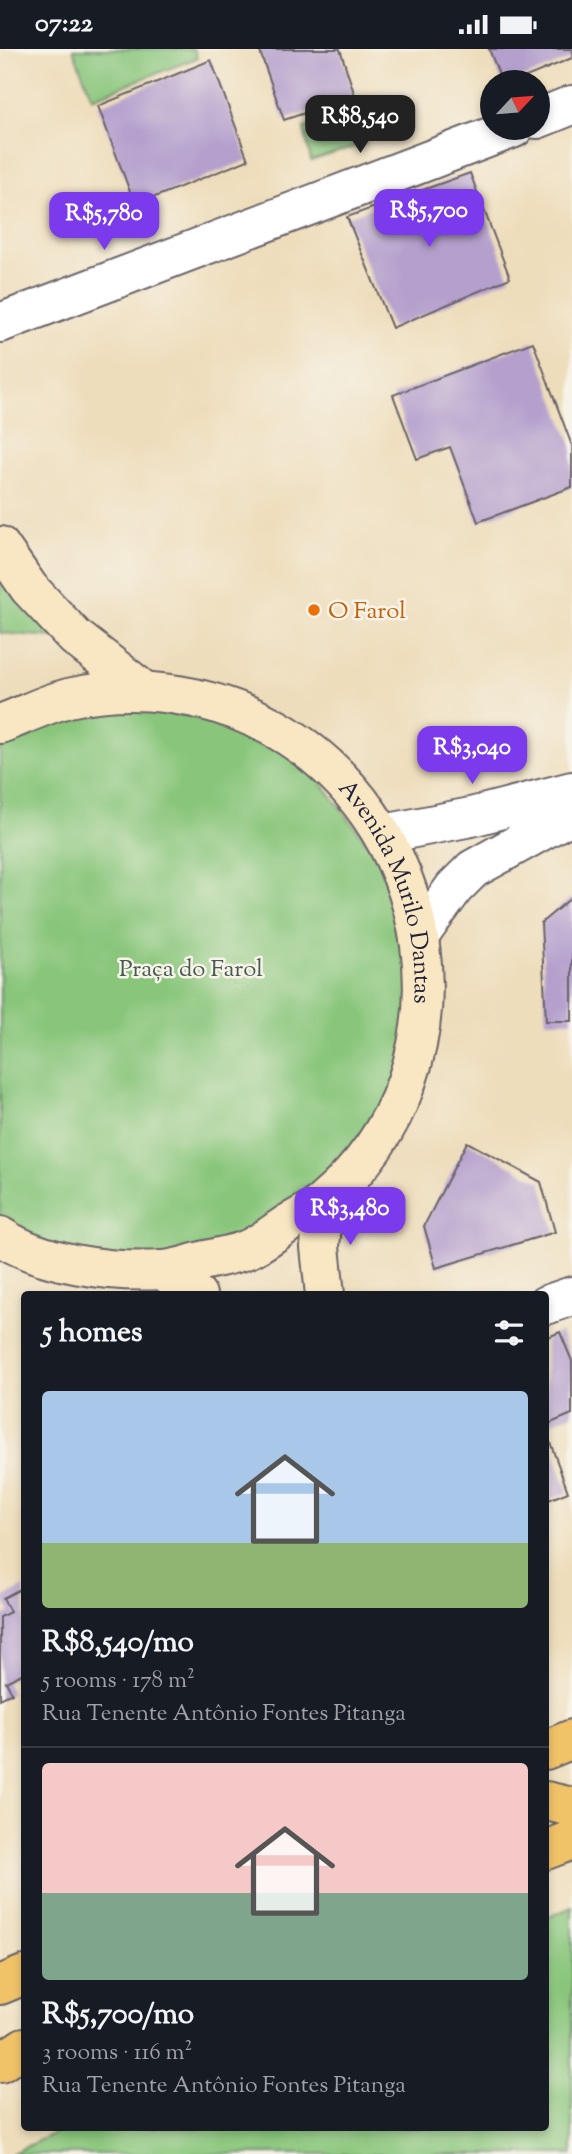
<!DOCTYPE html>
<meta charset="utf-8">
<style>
:root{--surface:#171b24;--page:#20242c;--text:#f1f3f6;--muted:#9ea1a6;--line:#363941;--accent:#7c3aed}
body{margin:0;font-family:"Sorts Mill Goudy",serif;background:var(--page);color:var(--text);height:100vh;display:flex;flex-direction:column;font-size:26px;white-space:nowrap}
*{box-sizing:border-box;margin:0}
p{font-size:23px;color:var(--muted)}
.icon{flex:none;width:38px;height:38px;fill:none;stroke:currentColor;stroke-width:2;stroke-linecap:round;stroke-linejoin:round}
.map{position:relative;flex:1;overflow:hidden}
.side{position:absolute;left:21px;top:1242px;width:528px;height:840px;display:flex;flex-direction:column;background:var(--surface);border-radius:7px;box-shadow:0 4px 10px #0003}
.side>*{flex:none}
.needle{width:46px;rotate:64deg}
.controls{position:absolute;left:480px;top:21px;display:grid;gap:14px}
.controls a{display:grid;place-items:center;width:70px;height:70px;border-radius:50%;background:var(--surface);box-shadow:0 4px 10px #0003;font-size:35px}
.price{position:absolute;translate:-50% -60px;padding:0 16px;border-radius:14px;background:var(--accent);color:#fff;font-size:23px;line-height:46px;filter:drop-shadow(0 2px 4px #0008)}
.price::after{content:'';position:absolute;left:50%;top:42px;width:21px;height:16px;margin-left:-10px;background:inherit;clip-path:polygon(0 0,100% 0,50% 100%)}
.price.selected{background:#222;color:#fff}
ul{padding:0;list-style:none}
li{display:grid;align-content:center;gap:14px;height:371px;padding:0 21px}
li+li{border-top:2px solid var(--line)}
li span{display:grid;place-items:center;height:217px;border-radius:7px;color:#555}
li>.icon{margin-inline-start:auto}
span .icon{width:126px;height:126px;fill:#fffc;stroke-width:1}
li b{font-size:30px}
h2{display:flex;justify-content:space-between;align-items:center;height:84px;padding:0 21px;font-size:30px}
.status{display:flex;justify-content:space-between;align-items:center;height:49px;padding:0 35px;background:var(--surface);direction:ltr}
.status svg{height:19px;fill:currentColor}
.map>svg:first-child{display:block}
.green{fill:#89c67c;stroke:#56745c;stroke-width:2}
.building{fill:#b5a0cd}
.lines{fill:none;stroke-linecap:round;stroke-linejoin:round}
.minor-casing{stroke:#696368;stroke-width:42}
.secondary-casing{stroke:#696368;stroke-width:42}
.primary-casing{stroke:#696368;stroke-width:42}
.minor{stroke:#fff;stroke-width:38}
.secondary{stroke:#f9e7c3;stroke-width:38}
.primary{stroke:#f1c369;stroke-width:38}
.food-dot{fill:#e8710a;stroke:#f7f3e8;stroke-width:2.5}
.labels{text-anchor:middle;stroke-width:5;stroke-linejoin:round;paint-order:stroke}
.food-label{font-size:24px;fill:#c56008;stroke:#f7f3e8;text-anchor:start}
.street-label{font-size:24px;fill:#22223b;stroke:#f7f3e8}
.park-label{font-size:24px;fill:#465b52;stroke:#f7f3e8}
</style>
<div class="status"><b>07:22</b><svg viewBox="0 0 49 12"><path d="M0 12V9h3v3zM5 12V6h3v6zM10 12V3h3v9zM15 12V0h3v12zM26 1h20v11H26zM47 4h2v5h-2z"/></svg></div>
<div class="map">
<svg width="572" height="2105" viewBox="0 0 572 2105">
<rect width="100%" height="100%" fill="#f7f3e8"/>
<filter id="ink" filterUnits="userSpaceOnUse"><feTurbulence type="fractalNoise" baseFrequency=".0143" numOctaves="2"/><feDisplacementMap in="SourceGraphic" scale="14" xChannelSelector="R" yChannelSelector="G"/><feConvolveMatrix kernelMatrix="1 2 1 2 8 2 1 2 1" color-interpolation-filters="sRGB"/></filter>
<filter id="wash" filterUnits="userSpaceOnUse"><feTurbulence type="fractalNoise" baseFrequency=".00686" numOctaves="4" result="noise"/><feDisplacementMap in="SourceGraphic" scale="28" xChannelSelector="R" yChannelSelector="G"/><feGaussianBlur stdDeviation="1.57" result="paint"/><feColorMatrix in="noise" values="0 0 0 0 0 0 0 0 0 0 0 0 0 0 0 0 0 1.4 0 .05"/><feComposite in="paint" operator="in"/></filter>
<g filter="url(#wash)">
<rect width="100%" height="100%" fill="#edb"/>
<path class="green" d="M 73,0 L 194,0 L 197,9 L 92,49 Z
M 353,64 L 366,94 L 311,112 L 304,79 Z
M 0,522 L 56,588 L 0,584 Z
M 72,648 L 282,682 L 413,854 L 416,1004 L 324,1153 L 163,1221 L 0,1187 L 0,675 Z
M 572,1858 L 572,2105 L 11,2105 L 65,2079 L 546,2079 L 546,1869 Z"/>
<g id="blocks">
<path class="building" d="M 259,0 L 340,0 L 355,47 L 284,71 Z
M 489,0 L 572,0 L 572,9 L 514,33 L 502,33 Z
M 211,11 L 248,111 L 135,156 L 98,57 Z
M 470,124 L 510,229 L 392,279 L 347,168 Z
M 533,293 L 572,397 L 572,438 L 478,473 L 450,398 L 417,410 L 393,346 Z
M 572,848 L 572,972 L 546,972 L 541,874 Z
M 467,1093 L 541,1133 L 555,1183 L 436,1219 L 424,1177 Z
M 560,1283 L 572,1312 L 572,1365 L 546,1376 L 546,1289 Z
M 546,1382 L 568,1443 L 546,1452 Z
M 24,1538 L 24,1624 L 6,1633 L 12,1644 L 0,1650 L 0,1568 L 10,1563 L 3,1549 Z"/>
</g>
</g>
<g filter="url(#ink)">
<use href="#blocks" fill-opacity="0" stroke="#696368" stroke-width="2"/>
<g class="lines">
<g class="minor-casing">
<path id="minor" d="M 537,70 L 572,56
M 0,274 L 514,79
M 384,785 L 471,768 L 572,742
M 420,886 L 454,839 L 473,820 L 572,765
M 546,1256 L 572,1247"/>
</g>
<g class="secondary-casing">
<g id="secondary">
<path d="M 0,497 L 29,539 L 75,588 L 144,642"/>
<path id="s1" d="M 0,675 C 23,667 48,653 73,648 C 135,635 202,644 259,671 C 442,760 483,1018 324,1152 C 314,1161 301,1167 289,1174 C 276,1182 262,1194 248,1200 C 234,1206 217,1208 202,1212 C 189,1215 175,1221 161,1221 C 112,1224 42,1215 0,1187"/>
<path d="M 324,1153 L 320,1198 L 325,1246"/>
<path d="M 163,1221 L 197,1246"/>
</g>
</g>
<g class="primary-casing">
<path id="primary" d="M 546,1701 L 572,1690
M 546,1752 L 572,1758
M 546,1801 L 572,1791
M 0,1936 L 24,1926
M 0,2014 L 24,1998"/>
</g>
<use href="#minor" class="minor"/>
<use href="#secondary" class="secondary"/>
<use href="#primary" class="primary"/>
</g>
</g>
<circle class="food-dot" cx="314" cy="561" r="7"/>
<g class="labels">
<g class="food-label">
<text x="328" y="569">O Farol</text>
</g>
<g class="street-label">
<text dy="8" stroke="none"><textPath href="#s1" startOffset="495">Avenida Murilo Dantas</textPath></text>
</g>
<g class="park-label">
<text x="191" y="927">Praça do Farol</text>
</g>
</g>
</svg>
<div class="controls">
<a><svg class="needle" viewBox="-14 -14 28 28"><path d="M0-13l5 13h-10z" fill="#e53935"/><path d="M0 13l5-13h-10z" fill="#9ea1a6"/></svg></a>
</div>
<b class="price selected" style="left:360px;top:106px">R$8,540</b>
<b class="price" style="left:429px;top:200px">R$5,700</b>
<b class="price" style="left:104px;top:203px">R$5,780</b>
<b class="price" style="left:472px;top:737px">R$3,040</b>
<b class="price" style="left:350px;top:1198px">R$3,480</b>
<section class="side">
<h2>5 homes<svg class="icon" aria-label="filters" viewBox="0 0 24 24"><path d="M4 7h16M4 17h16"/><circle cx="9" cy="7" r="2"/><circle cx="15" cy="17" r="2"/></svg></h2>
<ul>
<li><span style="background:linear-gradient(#a9c7e8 70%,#8fb573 0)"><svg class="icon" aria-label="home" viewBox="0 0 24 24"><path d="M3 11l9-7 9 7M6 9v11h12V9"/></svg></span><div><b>R$8,540/mo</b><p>5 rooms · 178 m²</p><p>Rua Tenente Antônio Fontes Pitanga</p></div></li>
<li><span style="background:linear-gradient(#f6c9c9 60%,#7fa58c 0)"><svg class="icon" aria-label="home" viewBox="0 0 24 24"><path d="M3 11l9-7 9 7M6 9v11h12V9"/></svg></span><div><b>R$5,700/mo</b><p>3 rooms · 116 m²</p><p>Rua Tenente Antônio Fontes Pitanga</p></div></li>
</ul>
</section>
</div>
